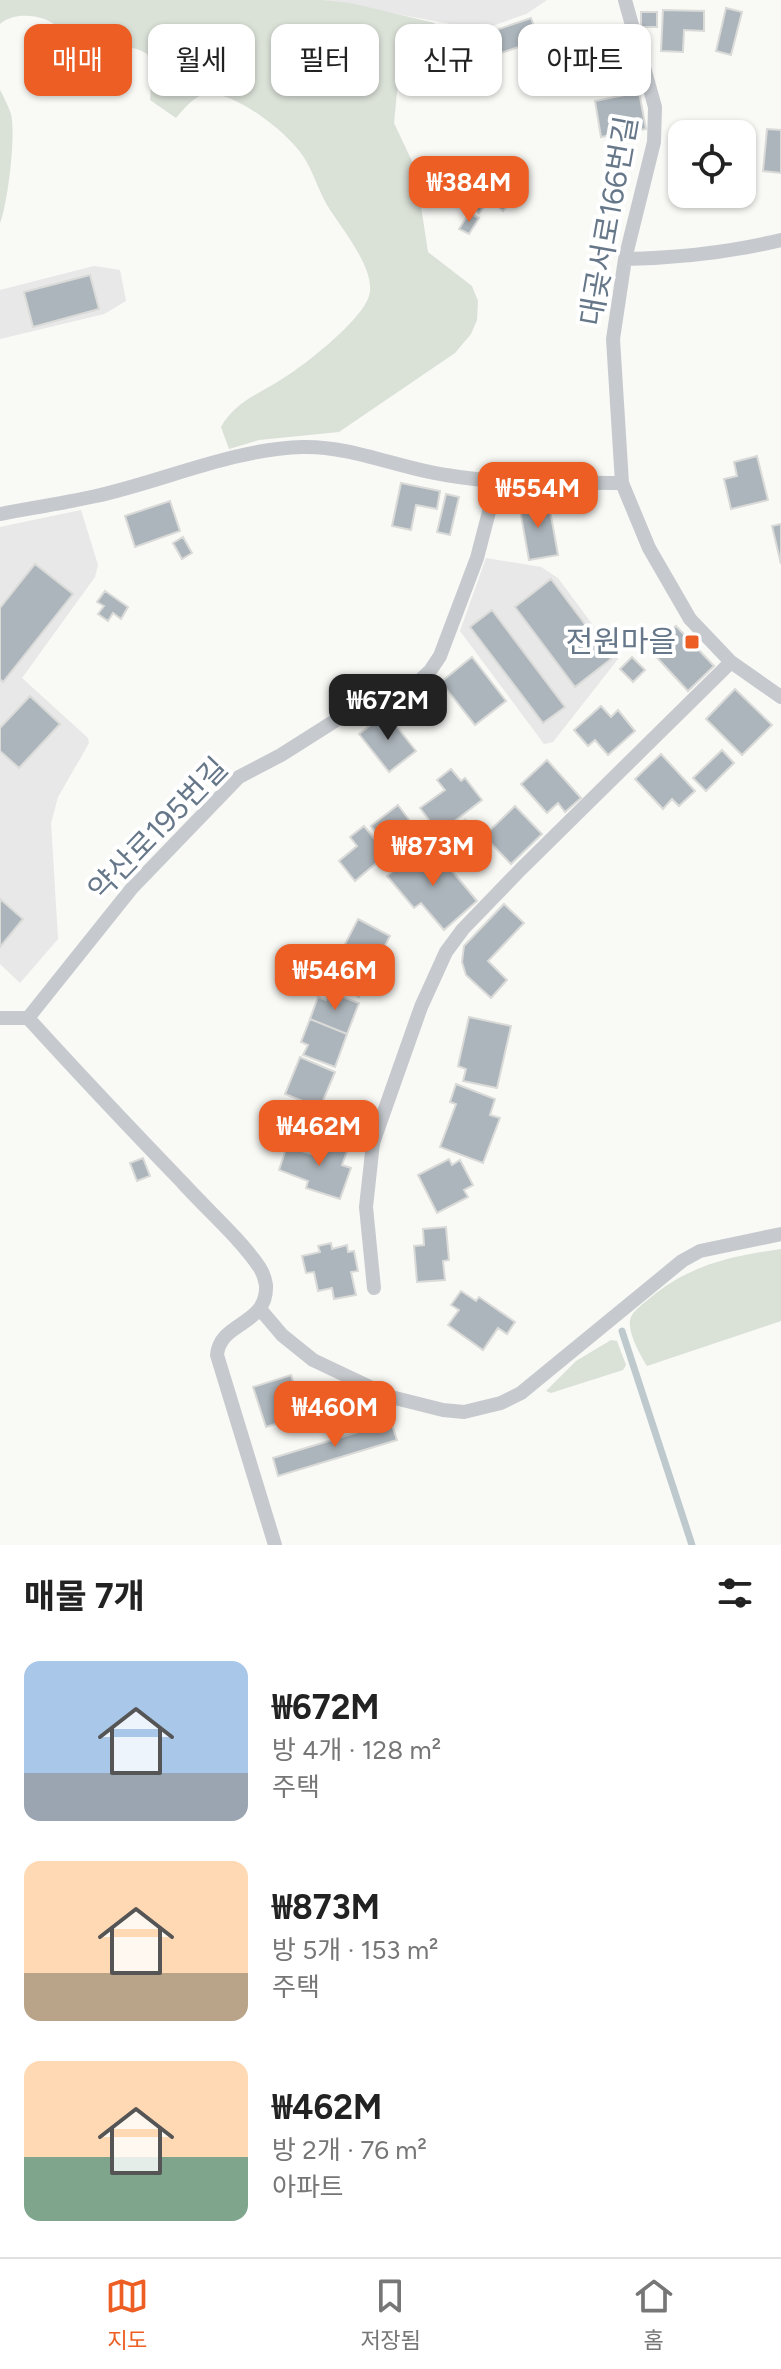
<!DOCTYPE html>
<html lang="ko">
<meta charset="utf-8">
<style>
:root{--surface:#fff;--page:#f2f2f2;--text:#222;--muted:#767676;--line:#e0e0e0;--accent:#ec5e23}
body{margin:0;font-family:Figtree,"Noto Sans KR",sans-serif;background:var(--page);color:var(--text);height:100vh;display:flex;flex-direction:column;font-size:30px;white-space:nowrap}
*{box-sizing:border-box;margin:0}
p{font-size:26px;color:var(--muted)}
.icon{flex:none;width:44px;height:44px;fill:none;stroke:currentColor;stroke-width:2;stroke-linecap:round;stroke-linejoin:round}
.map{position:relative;height:1545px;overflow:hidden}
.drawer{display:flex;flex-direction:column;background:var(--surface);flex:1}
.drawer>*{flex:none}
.top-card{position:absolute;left:24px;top:24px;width:734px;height:72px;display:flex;gap:16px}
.fabs{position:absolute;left:668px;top:120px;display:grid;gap:16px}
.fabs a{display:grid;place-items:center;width:88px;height:88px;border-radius:16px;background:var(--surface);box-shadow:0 2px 6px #0004;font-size:40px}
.price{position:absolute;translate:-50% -68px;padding:0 18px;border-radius:16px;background:var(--accent);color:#fff;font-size:26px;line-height:52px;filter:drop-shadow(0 2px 4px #0008)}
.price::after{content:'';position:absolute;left:50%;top:48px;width:24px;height:18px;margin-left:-12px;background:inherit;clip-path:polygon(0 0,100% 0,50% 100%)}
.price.selected{background:#222;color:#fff}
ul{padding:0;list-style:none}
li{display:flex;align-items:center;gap:24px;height:200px;padding:0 24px}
li span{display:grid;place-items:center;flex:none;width:224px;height:160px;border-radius:16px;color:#555}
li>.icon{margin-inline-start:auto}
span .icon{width:96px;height:96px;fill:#fffc;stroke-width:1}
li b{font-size:34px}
h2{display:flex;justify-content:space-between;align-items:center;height:96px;padding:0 24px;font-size:34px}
.chip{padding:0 28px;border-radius:16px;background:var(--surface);box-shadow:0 2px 6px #0004;font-size:28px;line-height:72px}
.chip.selected{background:var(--accent);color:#fff}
.dock{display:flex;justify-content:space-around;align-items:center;height:112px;border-top:2px solid var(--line);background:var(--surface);font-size:22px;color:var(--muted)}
.dock a{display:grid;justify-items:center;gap:4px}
.dock .selected{color:var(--accent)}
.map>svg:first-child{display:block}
.built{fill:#e7e8e7}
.green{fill:#dae1d7}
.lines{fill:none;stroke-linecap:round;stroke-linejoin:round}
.stream{stroke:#bec9ce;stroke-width:7}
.building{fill:#acb5bb;stroke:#dadbd8;stroke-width:2}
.lane{stroke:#c6cace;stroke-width:14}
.poi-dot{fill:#ec5e23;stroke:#fff;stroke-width:3}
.labels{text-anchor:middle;stroke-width:8;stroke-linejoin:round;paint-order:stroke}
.street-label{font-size:30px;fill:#667789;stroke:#fff}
.poi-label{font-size:30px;fill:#667789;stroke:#fff;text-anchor:end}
</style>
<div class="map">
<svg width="781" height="1545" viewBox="0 0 781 1545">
<rect width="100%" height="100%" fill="#f9f9f6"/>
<path class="built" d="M 322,0 L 547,0 L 526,14 L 492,26 L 472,28 Z
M 94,266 L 120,270 L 126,301 L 104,314 L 0,339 L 0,290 Z
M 81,510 L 98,565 L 95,577 L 22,678 L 88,738 L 89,743 L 58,797 L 51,823 L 58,939 L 20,983 L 0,964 L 0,527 Z
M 486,558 L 541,567 L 558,578 L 618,659 L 553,742 L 544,744 L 460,631 Z"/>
<path class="green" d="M 0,0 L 322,0 L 350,3 L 435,23 L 411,49 L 404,66 L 397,92 L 394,123 L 411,159 L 417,180 L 428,252 L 472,286 L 478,301 L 477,320 L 471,334 L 455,353 L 339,432 L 259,440 L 229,449 L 221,427 C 235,402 259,394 282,379 C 304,366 362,320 369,296 C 377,270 341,228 327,205 C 318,189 313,171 303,156 C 289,134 236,92 209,94 C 195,94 185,108 176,118 L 150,100 L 152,73 L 147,54 C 124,40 113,54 91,50 C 76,46 66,32 54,24 C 40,14 13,12 0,24 Z
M 0,90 C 4,97 8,106 11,114 C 16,134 8,203 0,223 Z
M 781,1249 L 781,1321 L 647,1366 C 640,1355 628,1333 630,1320 C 632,1311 643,1304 650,1298 C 689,1265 732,1256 781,1249 Z
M 611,1340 L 617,1341 L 626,1365 L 623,1370 L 551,1393 L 546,1391 L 576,1361 Z"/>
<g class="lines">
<path class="stream" d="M 622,1331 L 692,1545"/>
</g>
<path class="building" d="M 726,8 L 742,12 L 731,55 L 716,51 Z
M 663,10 L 704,11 L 704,31 L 684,30 L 683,52 L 661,51 Z
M 641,12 L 657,12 L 657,27 L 641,27 Z
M 531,18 L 539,40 L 501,53 L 493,31 Z
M 639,92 L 646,129 L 601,137 L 595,101 Z
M 767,129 L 781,130 L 781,173 L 763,171 Z
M 498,158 L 527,183 L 503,211 L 491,200 L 505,184 L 488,170 Z
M 477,167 L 488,175 L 476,191 L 488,201 L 479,213 L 455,195 Z
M 469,213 L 479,218 L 469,234 L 459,229 Z
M 90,275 L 99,309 L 33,327 L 24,292 Z
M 757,456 L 768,500 L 731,509 L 724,479 L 737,476 L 734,462 Z
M 401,483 L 440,491 L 437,509 L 416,505 L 411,530 L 392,526 Z
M 446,494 L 459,497 L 450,535 L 437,532 Z
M 548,499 L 558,555 L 529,560 L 519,504 Z
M 170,501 L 180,531 L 135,547 L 125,516 Z
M 781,524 L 781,564 L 772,526 Z
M 183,537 L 192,553 L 182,559 L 173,543 Z
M 35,564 L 73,594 L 3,682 L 0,679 L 0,608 Z
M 551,579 L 611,659 L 575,687 L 515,607 Z
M 105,591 L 128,607 L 121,619 L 113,613 L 108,621 L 98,614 L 104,606 L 97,602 Z
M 492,610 L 565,707 L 543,723 L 470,627 Z
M 676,626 L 714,666 L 688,691 L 650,650 Z
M 472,657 L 506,701 L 475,725 L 441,682 Z
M 632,657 L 645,670 L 633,682 L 620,669 Z
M 735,689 L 772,725 L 742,755 L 706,719 Z
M 30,696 L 60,724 L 19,768 L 0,751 L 0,728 Z
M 601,706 L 611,717 L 618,710 L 635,731 L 608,755 L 595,740 L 588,746 L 574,730 Z
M 386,713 L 416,751 L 389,772 L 359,734 Z
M 722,750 L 734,763 L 706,791 L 693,778 Z
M 661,754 L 695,791 L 679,806 L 672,799 L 663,809 L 635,779 Z
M 547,760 L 581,798 L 565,812 L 558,803 L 547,813 L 521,784 Z
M 451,769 L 461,781 L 465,778 L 482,800 L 439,833 L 420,808 L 445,790 L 437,780 Z
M 398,805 L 422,837 L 395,857 L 371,826 Z
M 515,806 L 542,834 L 511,864 L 484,836 Z
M 465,820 L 481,837 L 454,861 L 438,844 Z
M 364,826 L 387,854 L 355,881 L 339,861 L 357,846 L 350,837 Z
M 419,848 L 431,862 L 439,855 L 477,901 L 444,930 L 421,903 L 414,908 L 387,876 Z
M 0,899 L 23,919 L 0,947 Z
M 504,904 L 524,923 L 488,961 L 507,980 L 491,998 L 466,975 L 462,962 L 464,946 Z
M 358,919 L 390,936 L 375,965 L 343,948 Z
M 343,948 L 375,965 L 359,997 L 327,980 Z
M 329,992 L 359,1003 L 347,1034 L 310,1019 L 318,997 L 326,1000 Z
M 469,1017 L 511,1026 L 497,1088 L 463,1081 L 466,1069 L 458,1066 Z
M 310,1019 L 347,1034 L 335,1067 L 303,1055 L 308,1045 L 301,1042 Z
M 300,1057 L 335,1072 L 320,1108 L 285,1094 Z
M 456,1084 L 495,1099 L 490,1115 L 500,1118 L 483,1163 L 440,1147 L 456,1104 L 450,1102 Z
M 319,1141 L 347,1151 L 342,1165 L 351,1168 L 340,1199 L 306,1188 L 308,1181 L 279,1170 L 287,1146 L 314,1155 Z
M 143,1158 L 150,1176 L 137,1181 L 130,1163 Z
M 449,1159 L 452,1165 L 460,1160 L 473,1185 L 464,1190 L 468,1197 L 437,1213 L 418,1175 Z
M 446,1227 L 449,1260 L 443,1261 L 445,1280 L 417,1282 L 414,1246 L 424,1245 L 423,1229 Z
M 331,1243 L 332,1249 L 347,1245 L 348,1252 L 354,1251 L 358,1271 L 351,1272 L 356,1295 L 334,1299 L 332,1288 L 318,1291 L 314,1272 L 306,1273 L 302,1256 L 320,1252 L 318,1246 Z
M 461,1291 L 476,1301 L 479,1297 L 515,1322 L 507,1334 L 498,1328 L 483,1350 L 448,1325 L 459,1310 L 451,1305 Z
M 291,1375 L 304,1415 L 266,1427 L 253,1387 Z
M 391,1422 L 397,1440 L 278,1476 L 273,1458 Z"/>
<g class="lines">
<path class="lane" d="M 625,0 L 655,107 L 654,142 L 625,259 L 613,339 L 622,483 L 649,548 L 690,619 L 731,662 L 781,697
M 625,259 C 680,258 727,253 781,240
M 0,514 C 32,508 64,503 96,496 C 164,481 232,449 303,447 C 352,446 398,468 446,475 C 504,485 563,482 622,483
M 0,1018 L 28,1018 C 78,1073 130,1128 182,1182 C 207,1210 239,1237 260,1268 C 263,1273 265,1278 266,1285 C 268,1326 220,1321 217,1355 L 275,1545
M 28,1018 L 132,888 L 239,777 L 281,755 L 341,717 L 418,682 L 430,671 L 440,656 L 477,558 L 497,481
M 374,1288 L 366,1207 L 373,1143 L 421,1007 L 446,952 L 463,929 L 521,869 L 731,662
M 260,1309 L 282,1335 L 313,1360 L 391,1397 L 443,1410 L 464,1412 L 501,1403 L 521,1393 L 682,1261 L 700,1251 L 781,1234"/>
</g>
<rect class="poi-dot" x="684" y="634" width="16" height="16" rx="4"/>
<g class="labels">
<g class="street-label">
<text transform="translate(609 221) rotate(-80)" y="10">대곶서로166번길</text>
<text transform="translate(158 829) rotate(-46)" y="10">약산로195번길</text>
</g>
<g class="poi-label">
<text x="676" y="652">전원마을</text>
</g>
</g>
</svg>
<div class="fabs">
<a><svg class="icon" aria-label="locate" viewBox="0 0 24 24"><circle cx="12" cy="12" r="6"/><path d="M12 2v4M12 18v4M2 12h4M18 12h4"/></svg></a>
</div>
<b class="price" style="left:469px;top:224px">₩384M</b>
<b class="price" style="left:538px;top:530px">₩554M</b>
<b class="price selected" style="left:388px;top:742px">₩672M</b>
<b class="price" style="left:433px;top:888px">₩873M</b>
<b class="price" style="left:335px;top:1012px">₩546M</b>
<b class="price" style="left:319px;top:1168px">₩462M</b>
<b class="price" style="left:335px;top:1449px">₩460M</b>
<div class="top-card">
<a class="chip selected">매매</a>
<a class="chip">월세</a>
<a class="chip">필터</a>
<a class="chip">신규</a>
<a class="chip">아파트</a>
</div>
</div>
<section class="drawer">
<h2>매물 7개<svg class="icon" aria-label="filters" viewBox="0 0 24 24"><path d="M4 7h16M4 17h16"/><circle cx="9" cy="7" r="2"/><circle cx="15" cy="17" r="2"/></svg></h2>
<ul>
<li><span style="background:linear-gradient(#a9c7e8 70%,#9aa5b1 0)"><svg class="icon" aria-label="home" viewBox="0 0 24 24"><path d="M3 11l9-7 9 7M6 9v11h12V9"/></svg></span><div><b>₩672M</b><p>방 4개 · 128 m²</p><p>주택</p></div></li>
<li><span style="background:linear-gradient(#ffd9b3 70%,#b9a48a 0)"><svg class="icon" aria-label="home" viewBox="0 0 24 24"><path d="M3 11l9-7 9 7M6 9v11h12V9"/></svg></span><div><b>₩873M</b><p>방 5개 · 153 m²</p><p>주택</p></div></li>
<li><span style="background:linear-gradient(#ffd9b3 60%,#7fa58c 0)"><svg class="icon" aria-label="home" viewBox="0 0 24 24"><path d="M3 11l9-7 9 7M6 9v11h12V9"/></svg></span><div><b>₩462M</b><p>방 2개 · 76 m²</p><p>아파트</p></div></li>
</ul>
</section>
<nav class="dock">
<a class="selected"><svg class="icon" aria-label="map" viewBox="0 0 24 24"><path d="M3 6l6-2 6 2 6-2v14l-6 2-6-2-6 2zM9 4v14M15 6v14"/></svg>지도</a>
<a><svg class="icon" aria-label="saved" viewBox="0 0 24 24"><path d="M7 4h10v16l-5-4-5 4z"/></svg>저장됨</a>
<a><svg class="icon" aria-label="home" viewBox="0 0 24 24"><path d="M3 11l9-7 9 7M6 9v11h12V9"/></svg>홈</a>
</nav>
